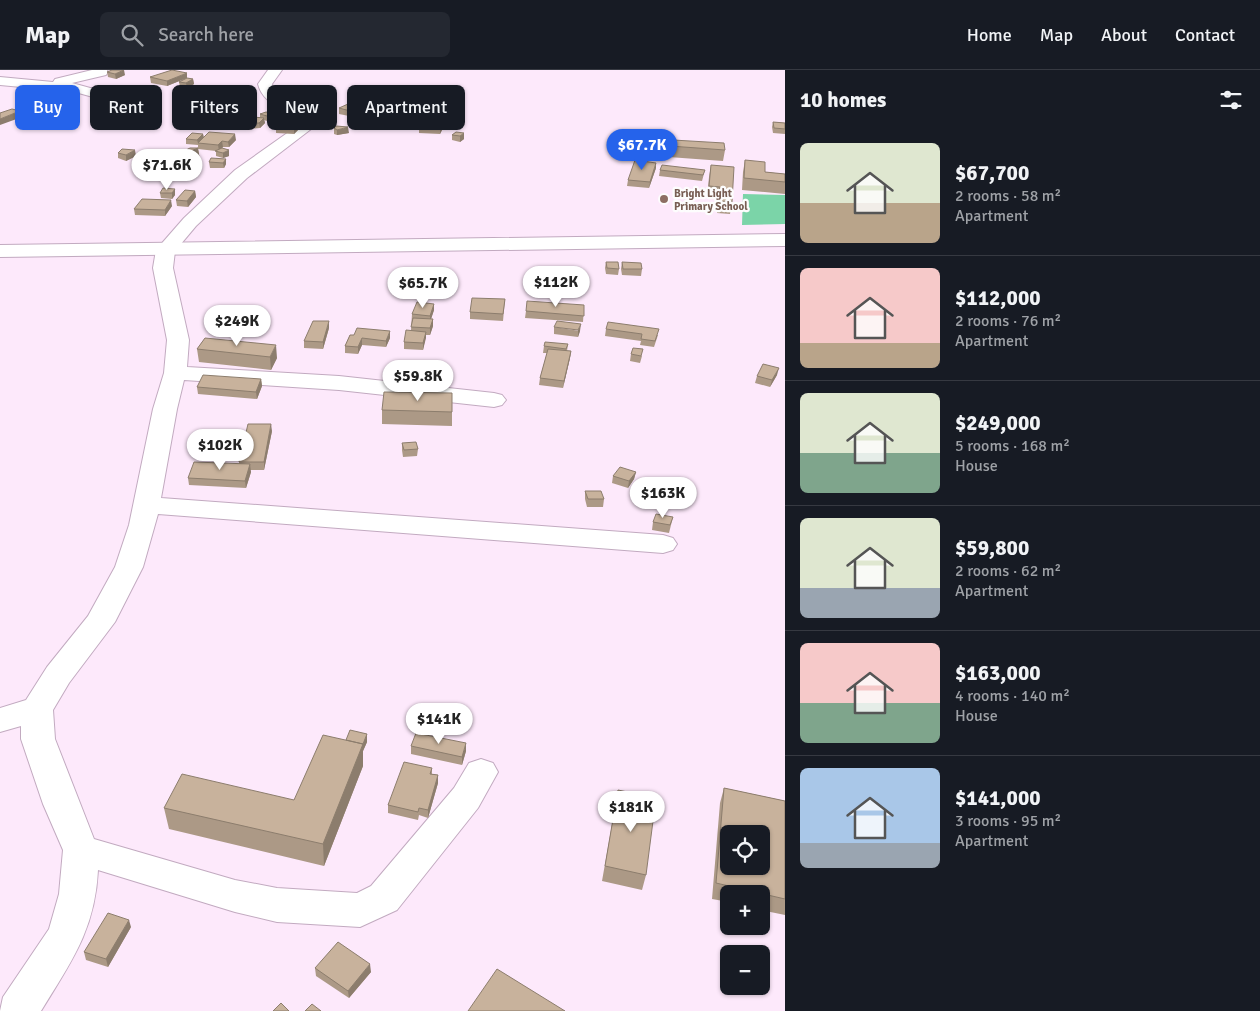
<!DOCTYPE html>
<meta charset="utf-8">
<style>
:root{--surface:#171b24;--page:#242831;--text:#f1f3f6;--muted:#9ea1a6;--line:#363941;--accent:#2563eb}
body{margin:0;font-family:Signika,sans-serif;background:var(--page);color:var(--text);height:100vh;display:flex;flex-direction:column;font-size:19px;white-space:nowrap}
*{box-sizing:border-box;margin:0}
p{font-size:16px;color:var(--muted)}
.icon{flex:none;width:28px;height:28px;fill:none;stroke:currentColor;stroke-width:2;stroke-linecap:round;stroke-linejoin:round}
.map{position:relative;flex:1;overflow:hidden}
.panel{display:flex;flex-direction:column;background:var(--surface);width:475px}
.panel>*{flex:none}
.guide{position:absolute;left:15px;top:15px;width:475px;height:45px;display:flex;gap:10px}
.controls{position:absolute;left:720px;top:755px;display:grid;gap:10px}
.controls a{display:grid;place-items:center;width:50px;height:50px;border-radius:8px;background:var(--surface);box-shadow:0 1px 4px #0004;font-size:25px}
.price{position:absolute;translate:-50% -42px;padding:0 11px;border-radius:18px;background:#fff;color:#222;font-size:16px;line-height:32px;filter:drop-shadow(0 1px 2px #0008)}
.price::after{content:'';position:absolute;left:50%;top:30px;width:15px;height:11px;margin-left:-8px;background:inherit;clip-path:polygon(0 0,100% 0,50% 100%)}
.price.on{background:var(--accent);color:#fff}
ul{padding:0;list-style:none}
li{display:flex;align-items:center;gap:15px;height:125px;padding:0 15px}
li+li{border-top:1px solid var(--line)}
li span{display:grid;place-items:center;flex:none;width:140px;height:100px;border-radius:8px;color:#555}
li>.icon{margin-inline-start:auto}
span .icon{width:60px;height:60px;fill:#fffc;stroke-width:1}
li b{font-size:21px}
h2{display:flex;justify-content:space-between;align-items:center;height:60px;padding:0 15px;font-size:21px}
.chip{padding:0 18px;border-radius:8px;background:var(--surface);box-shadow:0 1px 4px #0004;font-size:18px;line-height:45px}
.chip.on{background:var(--accent);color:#fff}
header{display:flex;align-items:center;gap:30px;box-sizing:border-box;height:70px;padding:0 25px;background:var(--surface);border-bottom:1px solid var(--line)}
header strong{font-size:24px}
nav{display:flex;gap:28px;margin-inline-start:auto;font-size:18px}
.search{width:350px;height:45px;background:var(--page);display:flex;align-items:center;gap:12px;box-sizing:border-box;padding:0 18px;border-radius:8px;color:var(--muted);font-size:19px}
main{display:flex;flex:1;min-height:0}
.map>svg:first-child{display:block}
.green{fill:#7bd4a8}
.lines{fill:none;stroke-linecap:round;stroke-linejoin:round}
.minor-casing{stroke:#c2aac0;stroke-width:2}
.tertiary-casing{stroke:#c2aac0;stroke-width:2}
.minor{fill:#fff;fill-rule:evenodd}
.tertiary{fill:#fff;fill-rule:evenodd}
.wall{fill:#ac9986}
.shaded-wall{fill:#8c7d6d}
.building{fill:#c8b29c;stroke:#8c7d6d;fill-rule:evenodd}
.education-dot{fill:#8d6e63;stroke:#fdfdfd;stroke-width:2}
.labels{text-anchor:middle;stroke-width:4.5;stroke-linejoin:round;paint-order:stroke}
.far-education-label{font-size:11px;font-weight:bold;fill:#785e54;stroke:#fdfdfd;text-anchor:start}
</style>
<header>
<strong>Map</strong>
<div class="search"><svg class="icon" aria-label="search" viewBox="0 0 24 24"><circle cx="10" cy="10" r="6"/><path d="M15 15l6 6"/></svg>Search here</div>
<nav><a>Home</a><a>Map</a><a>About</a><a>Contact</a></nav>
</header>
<main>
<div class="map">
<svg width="785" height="941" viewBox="0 0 785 941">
<rect width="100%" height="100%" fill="#fde9fb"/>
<path class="green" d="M 743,124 L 785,125 L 785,154 L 742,155 Z"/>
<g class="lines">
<g class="minor-casing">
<path id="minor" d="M 92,0 L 107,0 L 108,2 L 106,5 L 72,13 L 123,27 L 125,30 L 123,33 L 118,34 L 75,22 L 0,15 L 0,7 L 53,12 L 55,9 Z
M 268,0 L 282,0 L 272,14 C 278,34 304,33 316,49 L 315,56 L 247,108 L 196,156 L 175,181 L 173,198 L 189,270 L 187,297 L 339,306 L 494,323 L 502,325 L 506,330 L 502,335 L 494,337 L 339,320 L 184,310 L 177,339 L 161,428 L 663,465 L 673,468 L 677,474 L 673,480 L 663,483 L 158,444 L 143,497 L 115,552 L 69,613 L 53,640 L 55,669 L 94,769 L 235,810 L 277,818 L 357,823 L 371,816 L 454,718 L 469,693 L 481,689 L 493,693 L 498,702 L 478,738 L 397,840 L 360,857 L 277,852 L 235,842 L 98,800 C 95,860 71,892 41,941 L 0,941 L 3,927 L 49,859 L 59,824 L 63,780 L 43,734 L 21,669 L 21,656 L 0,662 L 0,638 L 26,630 L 47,597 L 88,546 L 115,497 L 129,455 L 153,339 L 164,303 L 167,270 L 153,198 L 156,180 L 184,148 L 235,100 L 300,54 L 300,50 L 297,47 C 282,37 263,34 258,14 Z"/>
</g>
<g class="tertiary-casing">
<path id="tertiary" d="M 785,164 L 785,176 L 0,187 L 0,175 Z"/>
</g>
<use href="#minor" class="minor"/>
<use href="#tertiary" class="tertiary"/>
</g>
<path class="wall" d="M 107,2 L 125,5 L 116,9 L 108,7 Z
M 150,7 L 187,8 L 193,9 L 194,14 L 187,18 L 180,17 L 179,12 L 184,9 L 167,16 L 151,13 Z
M 305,28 L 305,34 L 300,36 L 293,34 L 293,29 Z
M 159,30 L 159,35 L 138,44 L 116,39 L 115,34 Z
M 209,32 L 236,37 L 226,41 L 210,37 Z
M 367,36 L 385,39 L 376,44 L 367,42 Z
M 339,38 L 363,38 L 363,43 L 354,47 L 339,44 Z
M 266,42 L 273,49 L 267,51 L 264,50 L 265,53 L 260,58 L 234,60 L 233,54 L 260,47 L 260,44 Z
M 48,49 L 49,54 L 40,58 L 32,56 L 31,51 Z
M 773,52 L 785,53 L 785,64 L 773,63 L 772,57 Z
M 421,53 L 442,60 L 440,64 L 419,63 L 419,57 Z
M 276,57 L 299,59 L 294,64 L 276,63 Z
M 334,58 L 349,63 L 337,65 L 334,64 Z
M 456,62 L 464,69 L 460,72 L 452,70 L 452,65 Z
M 203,64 L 204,68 L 236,70 L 229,77 L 223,77 L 222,78 L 229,86 L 223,88 L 216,86 L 216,81 L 198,79 L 200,90 L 192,93 L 184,91 L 184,85 L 187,83 L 186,80 L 198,78 L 198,75 L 186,74 L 186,69 Z
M 656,69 L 725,80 L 723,91 L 655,86 Z
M 118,83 L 136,86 L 126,91 L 118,88 Z
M 226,89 L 226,94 L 224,98 L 210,98 L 209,92 Z
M 745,90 L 765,102 L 785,104 L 785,124 L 742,120 L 743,102 Z
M 168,95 L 169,101 L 163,108 L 141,106 L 140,100 Z
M 711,95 L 732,132 L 730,144 L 717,143 L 718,129 L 707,128 L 709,107 Z
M 656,98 L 649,118 L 627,116 L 628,110 Z
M 660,100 L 705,100 L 702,111 L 659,106 Z
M 175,119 L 175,125 L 172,129 L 161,128 L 160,123 Z
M 195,121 L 196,127 L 188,137 L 177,136 L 176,130 Z
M 172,136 L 165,146 L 135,145 L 134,139 Z
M 606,192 L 619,199 L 618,205 L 606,204 L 605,198 Z
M 622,192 L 642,199 L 641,206 L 622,205 L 621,199 Z
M 505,229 L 503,251 L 470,249 L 470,242 Z
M 434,234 L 434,240 L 431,249 L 433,249 L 433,256 L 430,265 L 426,265 L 423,280 L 404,279 L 404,272 L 411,260 L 412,244 Z
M 584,235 L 583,252 L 525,248 L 526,241 Z
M 554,257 L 580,261 L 578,267 L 554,264 Z
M 329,258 L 323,279 L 304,278 L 304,271 Z
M 606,259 L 658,265 L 654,277 L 640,275 L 641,271 L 605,266 Z
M 350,265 L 390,268 L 386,277 L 362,275 L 358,284 L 345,283 L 345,276 Z
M 205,268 L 277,288 L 271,300 L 199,292 L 197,279 Z
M 568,274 L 567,281 L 571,281 L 570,288 L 563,318 L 539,315 L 540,308 L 547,283 L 543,283 L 544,276 Z
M 631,284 L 642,286 L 640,293 L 630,291 Z
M 777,305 L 770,317 L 755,313 L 757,306 Z
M 261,309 L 262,316 L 257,329 L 198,324 L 197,317 Z
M 452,323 L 452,356 L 382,354 L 382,340 Z
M 272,361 L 264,400 L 250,400 L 251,402 L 246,418 L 189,415 L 188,408 L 239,394 L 239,392 Z
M 402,373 L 418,379 L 417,386 L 403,387 L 402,380 Z
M 636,402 L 634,409 L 628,418 L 612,413 L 613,406 Z
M 695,418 L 692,433 L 678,431 L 680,423 Z
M 585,421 L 604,429 L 603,437 L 587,437 L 585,429 Z
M 673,447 L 669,463 L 652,460 L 653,452 Z
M 367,664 L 367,672 L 363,681 L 363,696 L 324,796 L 169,759 L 164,738 L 294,730 L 346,670 Z
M 411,676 L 466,681 L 462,695 L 411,684 Z
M 432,698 L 432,704 L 438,705 L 438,713 L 428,748 L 419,745 L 418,750 L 388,743 L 388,735 Z
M 724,718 L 785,731 L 785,845 L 761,840 L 761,824 L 729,824 L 729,832 L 712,829 L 720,733 Z
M 618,720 L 646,805 L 642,820 L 602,811 Z
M 131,857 L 108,897 L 86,890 L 84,882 Z
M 315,898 L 371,902 L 349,928 L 316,906 Z"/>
<path class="shaded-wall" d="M 124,0 L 125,5 L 116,9 L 115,4 Z
M 187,3 L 187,8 L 167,16 L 167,11 Z
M 193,9 L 194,14 L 187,18 L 186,13 Z
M 305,28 L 305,34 L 300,36 L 300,31 Z
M 159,30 L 159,35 L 138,44 L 137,39 Z
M 235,32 L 236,37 L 226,41 L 226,36 Z
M 385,34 L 385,39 L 376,44 L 376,38 Z
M 363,38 L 363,43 L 354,47 L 354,42 Z
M 20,41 L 22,47 L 0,55 L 0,49 Z
M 272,43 L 273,49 L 267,51 L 267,46 Z
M 264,48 L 265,53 L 260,58 L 259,53 Z
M 48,49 L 49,54 L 40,58 L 39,53 Z
M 299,54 L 299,59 L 294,64 L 294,59 Z
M 442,54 L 442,60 L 440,64 L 440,59 Z
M 348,57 L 349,63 L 337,65 L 337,60 Z
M 464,63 L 464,69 L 460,72 L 460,66 Z
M 203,64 L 204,69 L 198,73 L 197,70 Z
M 235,64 L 236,70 L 229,77 L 228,72 Z
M 222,71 L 223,77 L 219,81 L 218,75 Z
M 198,78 L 200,90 L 192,93 L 191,81 Z
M 135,80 L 136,86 L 126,91 L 126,85 Z
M 229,80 L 229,86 L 223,88 L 223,83 Z
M 226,89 L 226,94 L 224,98 L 223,93 Z
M 656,93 L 656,98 L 649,118 L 650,112 Z
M 168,95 L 169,101 L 163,108 L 163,102 Z
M 175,119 L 175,125 L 172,129 L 172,123 Z
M 195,121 L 196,127 L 188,137 L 187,131 Z
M 171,130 L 172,136 L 165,146 L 165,140 Z
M 434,234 L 434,240 L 430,252 L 430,246 Z
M 433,249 L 433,256 L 430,265 L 430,258 Z
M 329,251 L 329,258 L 323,279 L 323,272 Z
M 581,254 L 580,261 L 578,267 L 578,260 Z
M 390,261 L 390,268 L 386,277 L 386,271 Z
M 426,262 L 426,268 L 423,280 L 423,273 Z
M 362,268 L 362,275 L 358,284 L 358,277 Z
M 276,275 L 277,288 L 271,300 L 270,287 Z
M 571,281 L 570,288 L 563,318 L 564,311 Z
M 779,298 L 777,305 L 770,317 L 772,310 Z
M 261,309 L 262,316 L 257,329 L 256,322 Z
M 271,354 L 272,361 L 264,400 L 264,392 Z
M 250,394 L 251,402 L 246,418 L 245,411 Z
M 636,402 L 634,409 L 628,418 L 629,411 Z
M 367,664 L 367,672 L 363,681 L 363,696 L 324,796 L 323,774 Z
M 466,673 L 466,681 L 462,695 L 462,687 Z
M 438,705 L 438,713 L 428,748 L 428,740 Z
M 129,850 L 131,857 L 108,897 L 106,889 Z
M 370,894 L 371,902 L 349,928 L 348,921 Z"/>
<path class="building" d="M 112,0 L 124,0 L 115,4 L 107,2 Z
M 172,0 L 187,3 L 167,11 L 150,7 Z
M 187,8 L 193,9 L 186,13 L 179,12 Z
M 136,25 L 159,30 L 137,39 L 115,34 Z
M 298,27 L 305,28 L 300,31 L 293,29 Z
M 219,28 L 235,32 L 226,36 L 209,32 Z
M 377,32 L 385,34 L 376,38 L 367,36 Z
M 348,34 L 363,38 L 354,42 L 339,38 Z
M 12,39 L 20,41 L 0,49 L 0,43 Z
M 266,42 L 272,43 L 267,46 L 260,44 Z
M 242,46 L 264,48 L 259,53 L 233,54 Z
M 40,47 L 48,49 L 39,53 L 31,51 Z
M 280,52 L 299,54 L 294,59 L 276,57 Z
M 773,52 L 785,53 L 785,59 L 774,58 Z
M 421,53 L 442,54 L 440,59 L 419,57 Z
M 336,56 L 348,57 L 337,60 L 334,58 Z
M 209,62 L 235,64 L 228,72 L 222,71 L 218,75 L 198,73 Z
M 456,62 L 464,63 L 460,66 L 452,65 Z
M 192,63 L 203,64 L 197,70 L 186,69 Z
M 656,69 L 724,73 L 725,80 L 656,75 Z
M 190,78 L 198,78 L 191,81 L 186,80 Z
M 222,78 L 229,80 L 223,83 L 215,81 Z
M 122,79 L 135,80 L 126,85 L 118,83 Z
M 186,83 L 199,84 L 192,87 L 184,85 Z
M 211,88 L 226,89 L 223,93 L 209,92 Z
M 635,90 L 656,93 L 650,112 L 628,110 Z
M 745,90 L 765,92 L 765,102 L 785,104 L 785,112 L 744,108 Z
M 145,95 L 168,95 L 163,102 L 140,100 Z
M 662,95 L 705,100 L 703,105 L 660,100 Z
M 711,95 L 734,97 L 732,132 L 719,131 L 720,117 L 709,116 Z
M 163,118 L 175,119 L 172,123 L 160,123 Z
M 185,120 L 195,121 L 187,131 L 176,130 Z
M 142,129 L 171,130 L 165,140 L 134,139 Z
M 606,192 L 618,192 L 619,199 L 607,198 Z
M 622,192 L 641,193 L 642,199 L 623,199 Z
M 472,228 L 505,229 L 503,244 L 470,242 Z
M 527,231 L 584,235 L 584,246 L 526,241 Z
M 417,232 L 434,234 L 430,246 L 412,244 Z
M 413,248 L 433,249 L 430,258 L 411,257 Z
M 313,251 L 329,251 L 323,272 L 304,271 Z
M 557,251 L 581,254 L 578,260 L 554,257 Z
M 608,252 L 659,259 L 655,271 L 641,269 L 642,264 L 606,259 Z
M 357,258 L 390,261 L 386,271 L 362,268 L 358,277 L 345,276 L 350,265 L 354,265 Z
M 406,260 L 426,262 L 423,273 L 404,272 Z
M 205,268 L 276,275 L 270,287 L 197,279 Z
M 545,272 L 568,274 L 566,279 L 544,276 Z
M 633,278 L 643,279 L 641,286 L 631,284 Z
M 548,279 L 571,281 L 564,311 L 540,308 Z
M 763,294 L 779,298 L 772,310 L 757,306 Z
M 203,305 L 261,309 L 256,322 L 197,317 Z
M 384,322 L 452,323 L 452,342 L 382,340 Z
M 248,354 L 271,354 L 264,392 L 239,392 Z
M 416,372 L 418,379 L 404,380 L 402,373 Z
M 194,392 L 250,394 L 245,411 L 188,408 Z
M 620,397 L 636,402 L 629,411 L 613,406 Z
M 682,415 L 695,418 L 694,426 L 680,423 Z
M 585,421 L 601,421 L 604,429 L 588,429 Z
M 656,444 L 673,447 L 670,455 L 653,452 Z
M 350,660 L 367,664 L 363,674 L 346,670 Z
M 416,663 L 466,673 L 462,687 L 411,676 Z
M 323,665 L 363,674 L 323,774 L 164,738 L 182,704 L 294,730 Z
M 404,692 L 432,698 L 430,704 L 438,705 L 428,740 L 419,738 L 418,742 L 388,735 Z
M 724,718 L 785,731 L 785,829 L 716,813 ZM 729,764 L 761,764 L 761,796 L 729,796 Z
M 618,720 L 656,728 L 646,805 L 605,796 Z
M 108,843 L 129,850 L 106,889 L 84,882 Z
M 338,872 L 370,894 L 348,921 L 315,898 Z
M 497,899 L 565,941 L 468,941 Z
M 281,933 L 289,941 L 273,941 Z
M 312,934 L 321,941 L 305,941 Z"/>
<circle class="education-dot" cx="664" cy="129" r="5"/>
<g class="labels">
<g class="far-education-label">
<text x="674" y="127">Bright Light<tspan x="674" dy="13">Primary School</tspan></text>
</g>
</g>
</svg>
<div class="controls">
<a><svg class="icon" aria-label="locate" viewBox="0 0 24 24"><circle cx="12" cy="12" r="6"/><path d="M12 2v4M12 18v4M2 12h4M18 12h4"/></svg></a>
<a>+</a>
<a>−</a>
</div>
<b class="price on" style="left:642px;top:101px">$67.7K</b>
<b class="price" style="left:167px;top:121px">$71.6K</b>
<b class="price" style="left:556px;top:238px">$112K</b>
<b class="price" style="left:423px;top:239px">$65.7K</b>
<b class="price" style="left:237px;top:277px">$249K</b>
<b class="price" style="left:418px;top:332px">$59.8K</b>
<b class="price" style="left:220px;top:401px">$102K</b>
<b class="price" style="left:663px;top:449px">$163K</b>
<b class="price" style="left:439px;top:675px">$141K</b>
<b class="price" style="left:631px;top:763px">$181K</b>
<div class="guide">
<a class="chip on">Buy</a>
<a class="chip">Rent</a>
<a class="chip">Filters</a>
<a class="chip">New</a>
<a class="chip">Apartment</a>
</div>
</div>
<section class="panel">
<h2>10 homes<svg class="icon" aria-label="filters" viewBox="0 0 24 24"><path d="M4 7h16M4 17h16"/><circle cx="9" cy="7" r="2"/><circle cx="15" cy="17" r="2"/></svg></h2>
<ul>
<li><span style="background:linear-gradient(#dfe7d0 60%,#b9a48a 0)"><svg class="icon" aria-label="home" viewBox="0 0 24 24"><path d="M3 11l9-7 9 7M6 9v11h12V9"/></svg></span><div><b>$67,700</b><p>2 rooms · 58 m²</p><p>Apartment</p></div></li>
<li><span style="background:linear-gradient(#f6c9c9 75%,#b9a48a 0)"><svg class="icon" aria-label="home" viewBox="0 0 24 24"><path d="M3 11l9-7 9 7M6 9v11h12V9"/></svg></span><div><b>$112,000</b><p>2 rooms · 76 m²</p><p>Apartment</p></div></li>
<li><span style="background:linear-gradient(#dfe7d0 60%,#7fa58c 0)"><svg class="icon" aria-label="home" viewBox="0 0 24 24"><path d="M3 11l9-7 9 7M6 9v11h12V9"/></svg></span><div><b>$249,000</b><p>5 rooms · 168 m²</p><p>House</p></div></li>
<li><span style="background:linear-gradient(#dfe7d0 70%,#9aa5b1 0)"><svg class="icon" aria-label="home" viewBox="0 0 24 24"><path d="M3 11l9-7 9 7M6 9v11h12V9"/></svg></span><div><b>$59,800</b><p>2 rooms · 62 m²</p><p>Apartment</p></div></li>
<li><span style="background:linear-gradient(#f6c9c9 60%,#7fa58c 0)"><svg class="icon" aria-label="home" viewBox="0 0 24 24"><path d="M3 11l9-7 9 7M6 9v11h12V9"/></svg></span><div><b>$163,000</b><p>4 rooms · 140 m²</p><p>House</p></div></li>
<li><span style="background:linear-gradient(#a9c7e8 75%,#9aa5b1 0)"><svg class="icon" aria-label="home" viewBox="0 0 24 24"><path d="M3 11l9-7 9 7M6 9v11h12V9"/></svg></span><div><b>$141,000</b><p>3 rooms · 95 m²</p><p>Apartment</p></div></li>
</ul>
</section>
</main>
